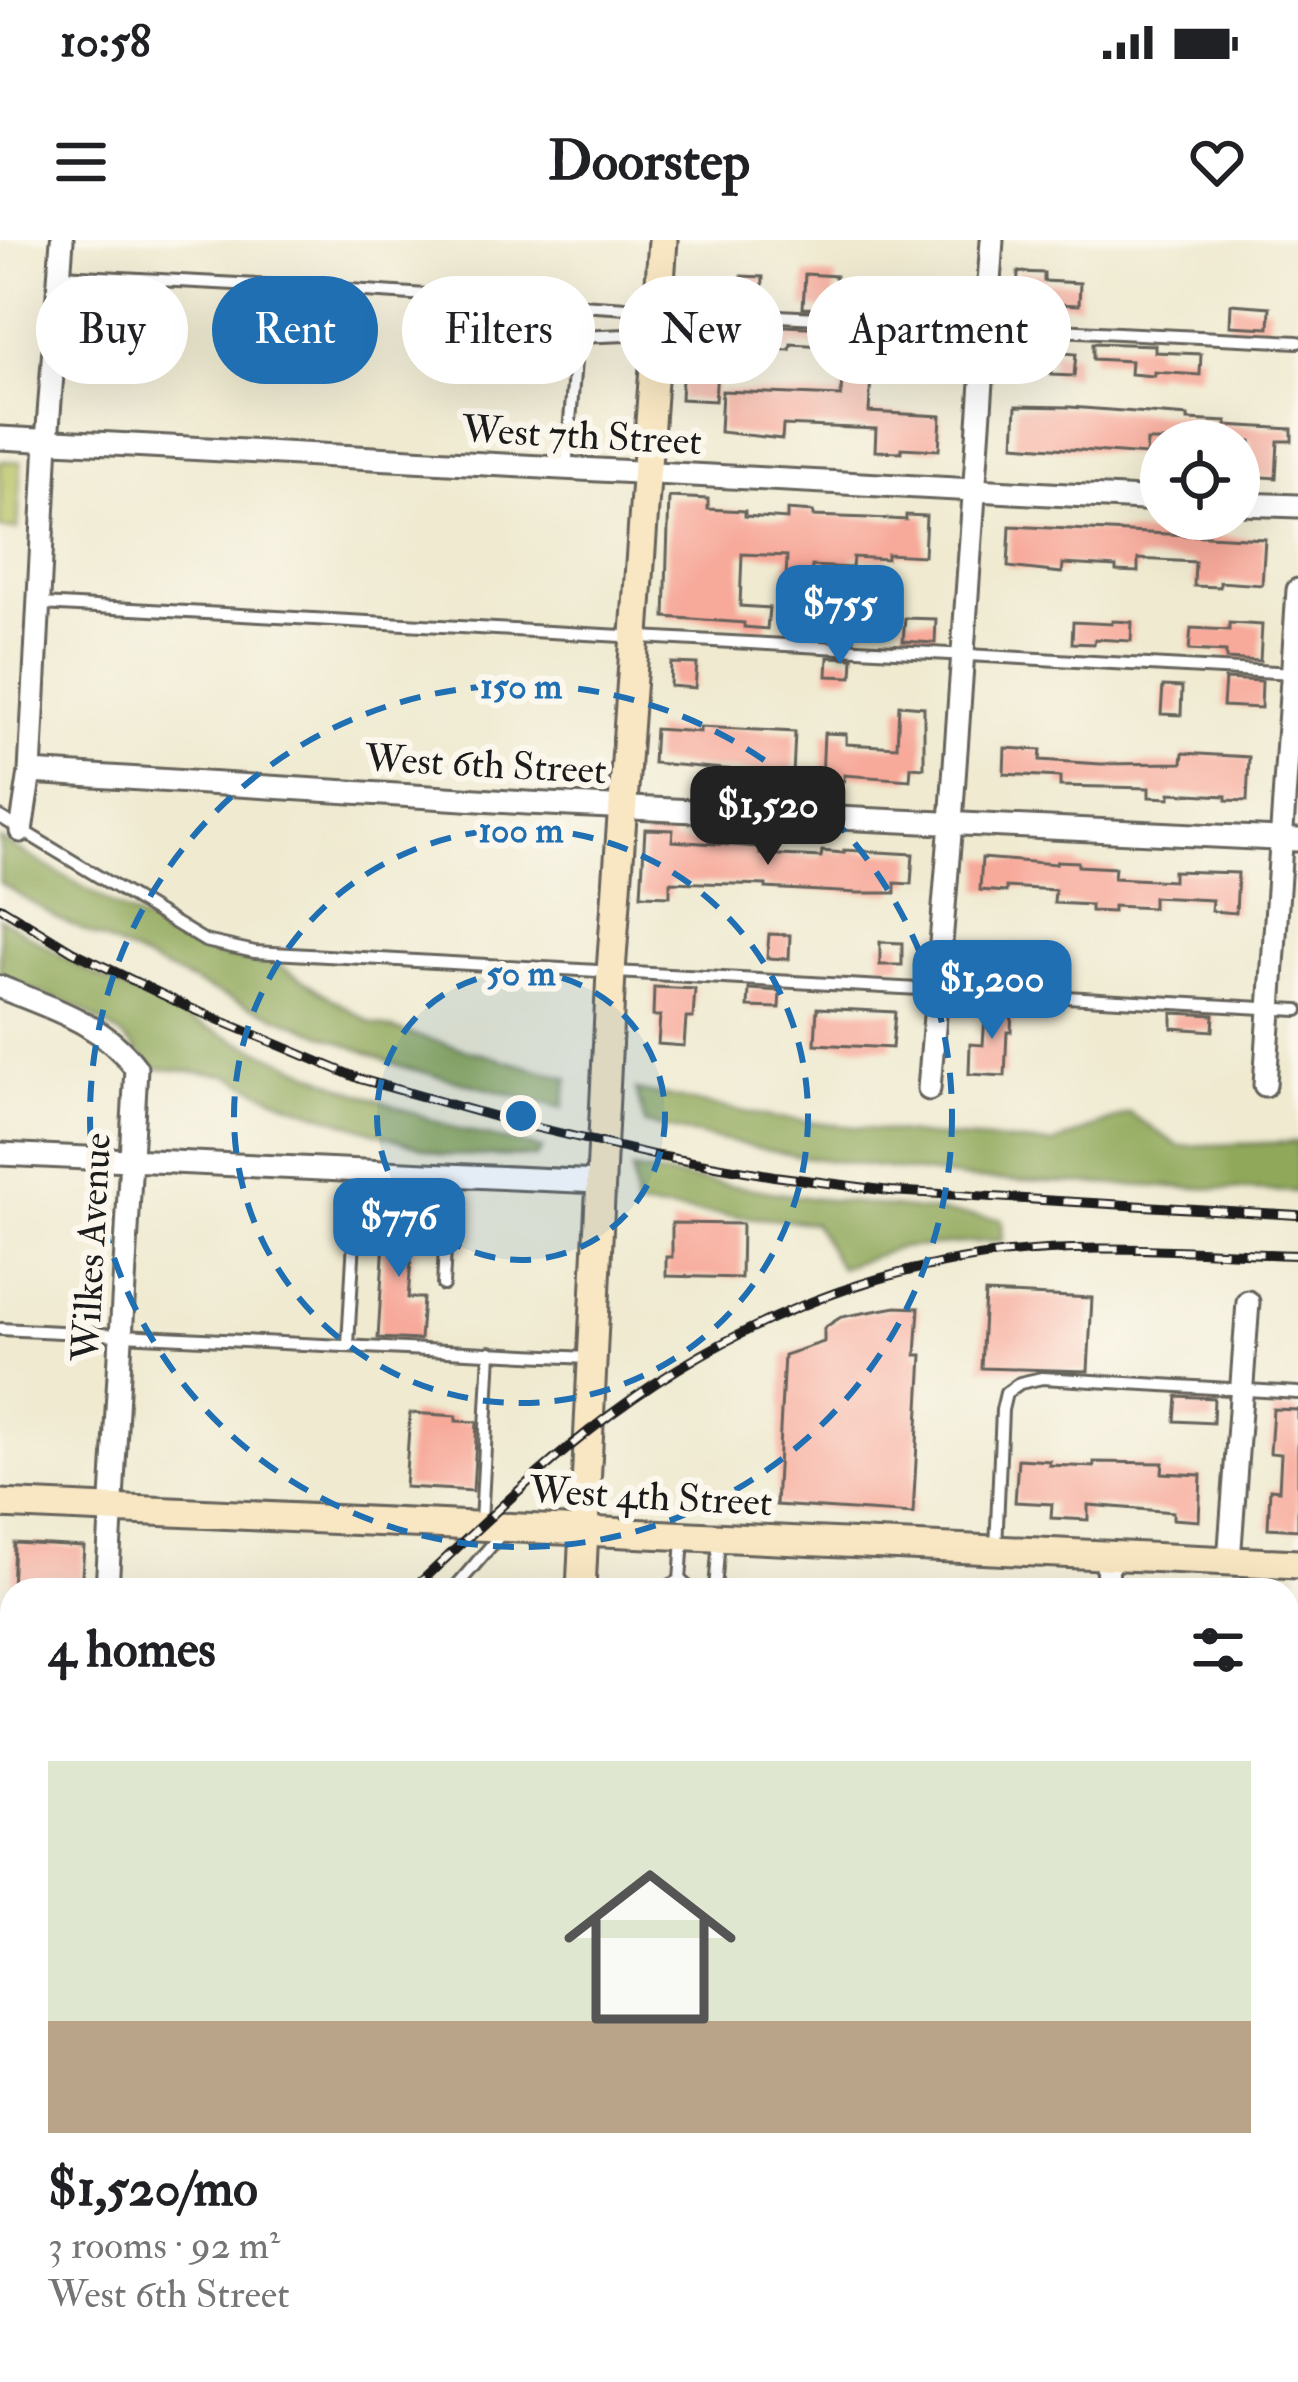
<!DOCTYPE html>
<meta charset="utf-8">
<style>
:root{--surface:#fff;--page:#f2f2f2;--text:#202124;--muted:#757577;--accent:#1f6fb2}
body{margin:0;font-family:"IM FELL Double Pica",serif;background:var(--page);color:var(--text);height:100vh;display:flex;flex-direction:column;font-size:45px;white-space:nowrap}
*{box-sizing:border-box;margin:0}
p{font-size:39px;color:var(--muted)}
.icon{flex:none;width:66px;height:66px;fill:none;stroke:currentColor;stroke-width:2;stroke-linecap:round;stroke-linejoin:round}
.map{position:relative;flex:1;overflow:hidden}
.sheet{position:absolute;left:0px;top:1338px;width:1299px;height:804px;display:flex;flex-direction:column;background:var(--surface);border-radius:36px 36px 0 0;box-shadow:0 12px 48px #0002}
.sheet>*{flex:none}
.hud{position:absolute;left:36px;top:36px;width:1227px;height:108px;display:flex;gap:24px}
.fabs{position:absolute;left:1140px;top:180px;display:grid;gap:24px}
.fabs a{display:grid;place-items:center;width:120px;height:120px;border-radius:50%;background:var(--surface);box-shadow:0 12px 48px #0002;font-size:60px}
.price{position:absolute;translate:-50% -102px;padding:0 27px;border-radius:24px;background:var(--accent);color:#fff;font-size:39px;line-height:78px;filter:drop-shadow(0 3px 6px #0008)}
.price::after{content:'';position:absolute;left:50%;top:72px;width:36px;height:27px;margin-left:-18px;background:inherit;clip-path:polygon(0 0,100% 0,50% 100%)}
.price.on{background:#222;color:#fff}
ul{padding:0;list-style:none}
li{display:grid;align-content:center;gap:24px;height:636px;padding:0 48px}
li span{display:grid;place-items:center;height:372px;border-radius:0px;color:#555}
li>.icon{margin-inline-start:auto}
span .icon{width:216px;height:216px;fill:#fffc;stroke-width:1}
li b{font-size:51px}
h2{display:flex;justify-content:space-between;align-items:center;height:144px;padding:0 48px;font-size:51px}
.chip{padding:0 42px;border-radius:54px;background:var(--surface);box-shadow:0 12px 48px #0002;font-size:42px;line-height:108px}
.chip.on{background:var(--accent);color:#fff}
.status{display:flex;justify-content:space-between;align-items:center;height:84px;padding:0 60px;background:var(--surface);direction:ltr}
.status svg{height:33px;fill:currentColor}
header{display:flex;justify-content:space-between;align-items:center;height:156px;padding:0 48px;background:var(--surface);font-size:54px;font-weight:700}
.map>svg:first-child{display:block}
.green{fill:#b6c264;stroke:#696f40;stroke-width:3}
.forest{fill:#90a85a;stroke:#56623b;stroke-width:3}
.building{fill:#f7a99a}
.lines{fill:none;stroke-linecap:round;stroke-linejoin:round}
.lane-casing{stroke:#66645b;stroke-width:16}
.street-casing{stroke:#66645b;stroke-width:27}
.secondary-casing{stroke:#66645b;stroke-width:33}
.lane{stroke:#fff;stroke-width:10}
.street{stroke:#fff;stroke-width:21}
.secondary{stroke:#f9e7c3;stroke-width:27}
.rail-casing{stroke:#1c1c1c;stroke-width:10}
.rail{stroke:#fbf7ec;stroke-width:6;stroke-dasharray:18;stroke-linecap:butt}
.ring{fill:none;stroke:#1f6fb2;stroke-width:6;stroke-dasharray:21 15}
.labels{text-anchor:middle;stroke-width:12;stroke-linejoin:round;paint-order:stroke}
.street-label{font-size:39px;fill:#1c1c1c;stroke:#fbf7ec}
.centre{fill:#1f6fb2;stroke:#fbf7ec;stroke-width:6}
.ring-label{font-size:36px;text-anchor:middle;font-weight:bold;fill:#1f6fb2;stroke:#fbf7ec;stroke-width:12;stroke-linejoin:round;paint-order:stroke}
</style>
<div class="status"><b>10:58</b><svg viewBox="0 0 49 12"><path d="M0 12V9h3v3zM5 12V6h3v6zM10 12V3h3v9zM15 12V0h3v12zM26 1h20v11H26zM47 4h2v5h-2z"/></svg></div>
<header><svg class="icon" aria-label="menu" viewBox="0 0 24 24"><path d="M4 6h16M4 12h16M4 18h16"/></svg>Doorstep<svg class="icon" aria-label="heart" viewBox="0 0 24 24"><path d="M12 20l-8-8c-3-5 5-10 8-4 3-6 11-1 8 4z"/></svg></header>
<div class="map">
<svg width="1298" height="2142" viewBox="0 0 1298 2142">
<rect width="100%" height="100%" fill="#fbf7ec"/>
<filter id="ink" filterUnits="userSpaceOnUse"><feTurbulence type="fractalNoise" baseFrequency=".00833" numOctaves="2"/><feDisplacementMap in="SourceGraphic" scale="24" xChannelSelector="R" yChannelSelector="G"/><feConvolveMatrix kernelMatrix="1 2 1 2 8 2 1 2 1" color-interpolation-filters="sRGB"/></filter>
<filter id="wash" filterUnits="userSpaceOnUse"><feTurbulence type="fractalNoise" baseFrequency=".004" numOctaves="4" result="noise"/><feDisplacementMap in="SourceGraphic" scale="48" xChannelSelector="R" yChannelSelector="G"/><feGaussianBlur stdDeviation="2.7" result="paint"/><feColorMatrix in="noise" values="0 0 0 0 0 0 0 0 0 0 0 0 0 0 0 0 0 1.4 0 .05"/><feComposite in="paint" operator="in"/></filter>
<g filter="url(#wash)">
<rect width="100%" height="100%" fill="#efead0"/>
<path class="green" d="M 0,221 L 21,222 L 18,289 L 0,288 Z"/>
<path class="forest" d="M 0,599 L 128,673 L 219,715 L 275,723 L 371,783 L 568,838 L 563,868 L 403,827 L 215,752 L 57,678 L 0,643 Z
M 0,678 L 87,731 L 180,776 L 343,847 L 457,889 L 542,909 L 536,917 L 443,915 L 284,862 L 227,835 L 154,828 L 123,797 L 80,768 L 0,737 Z
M 636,850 L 770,877 L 928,896 L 1053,904 L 1129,873 L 1179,906 L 1298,902 L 1298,952 L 972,939 L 797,916 L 645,884 Z
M 632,930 L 811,958 L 1002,979 L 1003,1000 L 898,1008 L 840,1028 L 814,983 L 636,967 Z"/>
<g id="blocks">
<path class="building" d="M 1018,32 L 1044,33 L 1044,41 L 1080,43 L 1079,65 L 1056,64 L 1056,60 L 1017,58 Z
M 805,34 L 836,36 L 834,62 L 827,61 L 827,69 L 803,68 Z
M 741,36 L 763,37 L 762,59 L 740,58 Z
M 1231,64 L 1270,67 L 1269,88 L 1230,86 Z
M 765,85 L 826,88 L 825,106 L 791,104 L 790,110 L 763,109 Z
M 684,96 L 719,98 L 715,161 L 681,159 Z
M 920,97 L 943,98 L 942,120 L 919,119 Z
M 1013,98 L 1048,99 L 1047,119 L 1012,117 Z
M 1093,103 L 1155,105 L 1155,112 L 1201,114 L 1200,135 L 1154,132 L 1154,136 L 1130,134 L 1131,121 L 1093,119 Z
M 1052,112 L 1076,114 L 1074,136 L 1051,135 Z
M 842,134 L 871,135 L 869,172 L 941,176 L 939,210 L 901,208 L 901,212 L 875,211 L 876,189 L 783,185 L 782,199 L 720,192 L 722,151 L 841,156 Z
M 1016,166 L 1070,167 L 1188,176 L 1188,180 L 1227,182 L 1226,185 L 1292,189 L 1292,201 L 1278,201 L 1276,238 L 1249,236 L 1251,201 L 1147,201 L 1146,215 L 1014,205 Z
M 669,257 L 708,259 L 708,269 L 745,271 L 745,276 L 787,279 L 787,270 L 813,272 L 813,276 L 869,278 L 906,280 L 906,275 L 926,276 L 924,316 L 887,314 L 887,319 L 853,317 L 852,328 L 812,326 L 810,366 L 785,364 L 787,316 L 742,314 L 740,366 L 769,368 L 767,389 L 744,387 L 744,383 L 665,377 Z
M 1010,286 L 1265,299 L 1262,345 L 1220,342 L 1220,347 L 1194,346 L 1195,322 L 1138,319 L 1138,332 L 1116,331 L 1116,327 L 1063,324 L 1062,333 L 1008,327 Z
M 823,367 L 858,369 L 854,399 L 829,398 L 829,390 L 822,390 Z
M 905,378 L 936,379 L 935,403 L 903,401 Z
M 1112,381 L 1132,382 L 1131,401 L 1095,399 L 1094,404 L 1072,403 L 1073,382 L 1112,384 Z
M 1229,383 L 1262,385 L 1260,421 L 1226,419 L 1226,412 L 1189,410 L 1191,388 L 1229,390 Z
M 828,417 L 853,418 L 852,437 L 827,436 Z
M 671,423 L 697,424 L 695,448 L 670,446 Z
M 1225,439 L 1262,441 L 1261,468 L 1223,466 Z
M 1163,446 L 1182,447 L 1181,475 L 1161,474 Z
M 899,465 L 924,467 L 924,528 L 911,527 L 910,540 L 844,535 L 844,541 L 822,540 L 824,493 L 846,494 L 846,504 L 897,507 Z
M 700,487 L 795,492 L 793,535 L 653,523 L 655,489 L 700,492 Z
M 1005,508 L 1041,510 L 1040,520 L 1101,524 L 1182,523 L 1183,513 L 1249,517 L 1247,561 L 1226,560 L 1226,556 L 1170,553 L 1170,558 L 1149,557 L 1149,548 L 1060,546 L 1060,537 L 1004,534 Z
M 645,589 L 673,590 L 672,601 L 760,607 L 760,614 L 821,617 L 822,611 L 844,613 L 844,610 L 913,614 L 911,644 L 895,643 L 895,653 L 858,653 L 766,648 L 766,645 L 670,642 L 670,656 L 641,655 Z
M 982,618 L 1056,624 L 1057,621 L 1078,622 L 1078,626 L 1115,628 L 1114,638 L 1173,641 L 1173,631 L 1238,633 L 1236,673 L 1211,671 L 1212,660 L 1153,657 L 1153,668 L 1113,666 L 1113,672 L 1091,671 L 1091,665 L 1054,663 L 1055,650 L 1006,647 L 1006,652 L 980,650 Z
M 769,694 L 790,695 L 789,719 L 767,718 Z
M 880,702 L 902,703 L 902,725 L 880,725 Z
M 654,747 L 695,749 L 693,778 L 686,778 L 684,806 L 658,804 L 660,776 L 653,776 Z
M 749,749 L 780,751 L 779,768 L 748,767 Z
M 986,762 L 1012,764 L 1011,792 L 1007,792 L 1005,836 L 969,834 L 970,804 L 983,805 Z
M 817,768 L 895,772 L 892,808 L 815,804 Z
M 1172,773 L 1214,775 L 1213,791 L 1172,788 Z
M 386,968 L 415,970 L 408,1058 L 423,1058 L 420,1100 L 378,1098 Z
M 672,983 L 742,984 L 741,1038 L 666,1036 L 666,1017 L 672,1017 Z
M 985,1053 L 1092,1058 L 1088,1131 L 981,1128 Z
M 896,1067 L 919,1068 L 916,1115 L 922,1115 L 913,1274 L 776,1265 L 784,1115 L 824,1102 L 824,1088 L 841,1077 Z
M 1177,1156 L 1214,1158 L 1213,1183 L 1175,1181 Z
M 1273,1169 L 1298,1170 L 1298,1290 L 1268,1288 L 1270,1249 L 1279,1250 L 1281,1214 L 1270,1213 Z
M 410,1173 L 456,1176 L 456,1181 L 477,1182 L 473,1251 L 405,1247 Z
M 1018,1219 L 1050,1221 L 1049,1225 L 1094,1227 L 1094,1222 L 1163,1223 L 1162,1233 L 1201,1235 L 1199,1281 L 1173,1279 L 1173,1272 L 1088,1265 L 1088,1280 L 1051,1278 L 1052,1264 L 1015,1262 Z
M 14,1303 L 84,1307 L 81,1350 L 12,1350 Z"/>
</g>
</g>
<g filter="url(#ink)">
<use href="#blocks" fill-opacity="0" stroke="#66645b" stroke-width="3"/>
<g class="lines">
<g class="lane-casing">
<path id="lane" d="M 61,35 L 335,49 L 658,70 L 1298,102
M 566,229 L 577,97 L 652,94
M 41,364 L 1295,433
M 0,577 L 205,701 L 255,712 L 1298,770
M 443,1045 L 449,935
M 0,1089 L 588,1118
M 348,1105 L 358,929
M 481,1283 L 490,1112
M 683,1299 L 680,1340 L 691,1350
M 996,1309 L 1002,1170 L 1006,1153 L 1020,1143 L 1042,1138 L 1298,1153
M 453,1350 L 502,1293
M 662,1350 L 680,1340
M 715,1350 L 719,1299
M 0,1445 L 12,1445
M 1287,1505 L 1298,1506
M 0,1793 L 12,1794
M 1287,1856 L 1298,1856
M 43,2142 L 43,2130
M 677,2142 L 677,2130"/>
</g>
<g class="street-casing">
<path id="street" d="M 0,198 L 1161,260
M 1239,264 L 1298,266
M 30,532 L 527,563 L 1298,600
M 21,591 L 30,532 L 47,201 L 62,0
M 0,747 C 50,768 102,782 136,828 L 107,1350
M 1265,845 L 1298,350
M 929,849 L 951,582 L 992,0
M 0,914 L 599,942
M 1229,1321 L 1248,1062
M 1107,1350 L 1108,1315
M 1287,2014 L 1298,2015
M 1070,2142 L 1071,2130"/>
</g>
<g class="secondary-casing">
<path id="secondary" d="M 0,1264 L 1298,1324
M 581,1350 L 611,732 L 663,0
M 0,1616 L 12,1617
M 1287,1679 L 1298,1679
M 542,2142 L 543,2130"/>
</g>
<use href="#lane" class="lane"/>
<use href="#street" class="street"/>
<use href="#secondary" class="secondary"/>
<g class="rail-casing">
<path id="rail" d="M 0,667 L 72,711 L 188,767 L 360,839 L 521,884 L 653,915 L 774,936 L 890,951 L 1298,975
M 412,1350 C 470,1296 527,1240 589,1191 C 702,1102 835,1038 978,1017 C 1082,1001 1192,1012 1298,1015
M 70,2130 L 71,2142"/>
</g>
<use href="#rail" class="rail"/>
</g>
</g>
<circle cx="521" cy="876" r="144" fill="#1f6fb2" fill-opacity=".12"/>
<g class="ring">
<circle cx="521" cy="876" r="144"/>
<circle cx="521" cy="876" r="287"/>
<circle cx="521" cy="876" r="431"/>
</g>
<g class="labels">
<g class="street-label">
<text transform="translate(582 194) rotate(3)" y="14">West 7th Street</text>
<text transform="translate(486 523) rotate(3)" y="14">West 6th Street</text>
<text transform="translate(90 1007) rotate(-87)" y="14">Wilkes Avenue</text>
<text transform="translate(651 1255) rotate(3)" y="14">West 4th Street</text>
</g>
</g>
<circle cx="521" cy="876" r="18" class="centre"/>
<g class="ring-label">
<text x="521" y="458">150 m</text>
<text x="521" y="602">100 m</text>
<text x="521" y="745">50 m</text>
</g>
</svg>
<div class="fabs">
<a><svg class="icon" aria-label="locate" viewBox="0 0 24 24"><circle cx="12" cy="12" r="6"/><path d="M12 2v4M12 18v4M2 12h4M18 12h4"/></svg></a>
</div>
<b class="price" style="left:840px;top:427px">$755</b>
<b class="price on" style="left:768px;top:628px">$1,520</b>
<b class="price" style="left:992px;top:802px">$1,200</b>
<b class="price" style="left:399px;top:1040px">$776</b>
<div class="hud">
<a class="chip">Buy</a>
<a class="chip on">Rent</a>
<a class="chip">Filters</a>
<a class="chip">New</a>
<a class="chip">Apartment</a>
</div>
<section class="sheet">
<h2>4 homes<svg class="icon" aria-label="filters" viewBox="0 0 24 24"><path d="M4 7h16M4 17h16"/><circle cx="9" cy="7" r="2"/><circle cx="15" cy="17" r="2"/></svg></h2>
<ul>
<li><span style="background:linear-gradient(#dfe7d0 70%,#b9a48a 0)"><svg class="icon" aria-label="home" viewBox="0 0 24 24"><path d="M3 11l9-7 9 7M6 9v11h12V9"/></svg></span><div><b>$1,520/mo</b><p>3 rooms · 92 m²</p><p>West 6th Street</p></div></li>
</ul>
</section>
</div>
